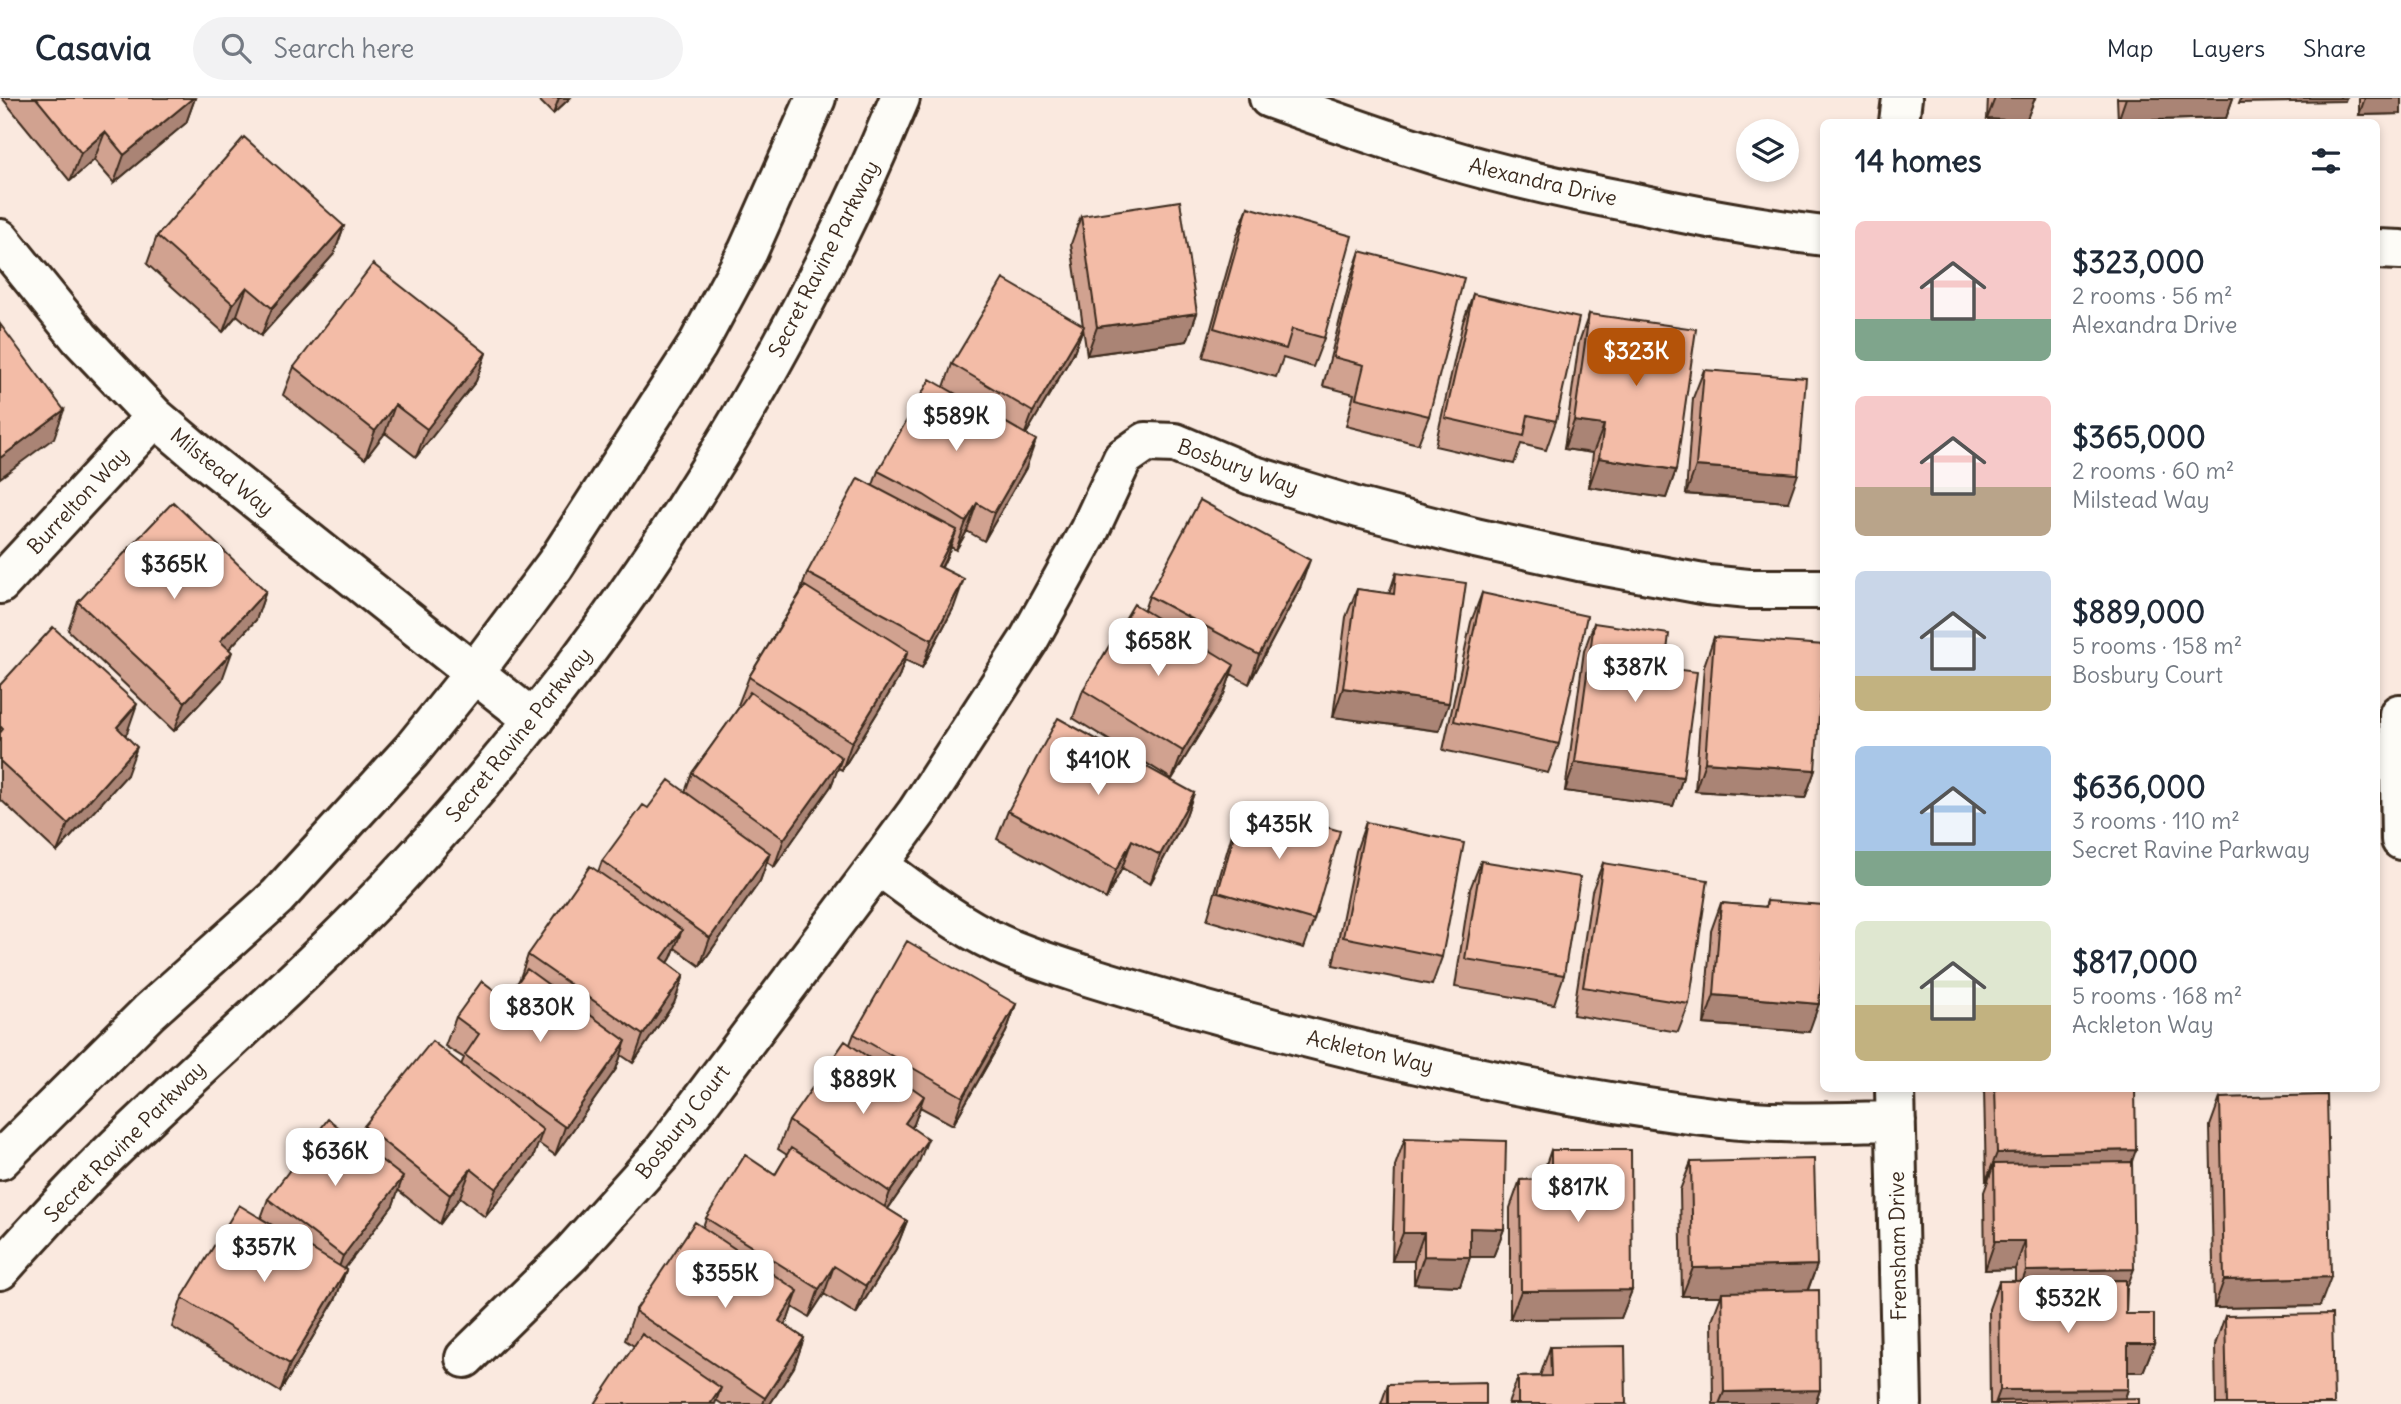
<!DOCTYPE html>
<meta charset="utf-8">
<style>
:root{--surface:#fff;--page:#f2f2f3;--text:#1f2937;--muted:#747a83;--line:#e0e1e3;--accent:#b45309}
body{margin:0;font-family:Delius,sans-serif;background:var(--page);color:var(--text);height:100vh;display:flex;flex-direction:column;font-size:26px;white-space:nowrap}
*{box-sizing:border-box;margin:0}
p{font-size:23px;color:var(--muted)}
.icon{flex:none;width:38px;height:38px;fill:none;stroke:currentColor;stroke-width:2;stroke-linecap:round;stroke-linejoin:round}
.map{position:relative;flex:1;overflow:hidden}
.drawer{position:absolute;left:1820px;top:21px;width:560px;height:973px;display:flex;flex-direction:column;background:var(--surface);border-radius:10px;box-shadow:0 4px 10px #0003}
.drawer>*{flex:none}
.tools{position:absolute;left:1736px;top:21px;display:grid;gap:14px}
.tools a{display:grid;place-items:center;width:63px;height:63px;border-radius:50%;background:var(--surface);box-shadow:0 4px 10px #0003;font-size:35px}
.price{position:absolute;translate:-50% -60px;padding:0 16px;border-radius:14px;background:#fff;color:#222;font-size:23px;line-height:46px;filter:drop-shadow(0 2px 4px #0008)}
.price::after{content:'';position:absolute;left:50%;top:42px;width:21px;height:16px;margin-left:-10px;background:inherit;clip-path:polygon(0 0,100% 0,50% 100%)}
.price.on{background:var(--accent);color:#fff}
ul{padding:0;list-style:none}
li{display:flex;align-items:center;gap:21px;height:175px;padding:0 35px}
li span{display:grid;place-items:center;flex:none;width:196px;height:140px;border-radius:10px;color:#555}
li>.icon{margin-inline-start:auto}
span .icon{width:84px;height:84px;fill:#fffc;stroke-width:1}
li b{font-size:30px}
h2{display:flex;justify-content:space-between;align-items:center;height:84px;padding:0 35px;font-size:30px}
header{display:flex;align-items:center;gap:42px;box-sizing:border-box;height:98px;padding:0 35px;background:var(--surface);border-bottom:2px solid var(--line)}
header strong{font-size:33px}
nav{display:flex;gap:38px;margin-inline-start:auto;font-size:24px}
.search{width:490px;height:63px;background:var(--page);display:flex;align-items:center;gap:18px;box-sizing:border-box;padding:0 24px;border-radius:38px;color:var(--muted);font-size:26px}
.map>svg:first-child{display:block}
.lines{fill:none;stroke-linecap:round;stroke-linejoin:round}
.minor-casing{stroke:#3b2a1e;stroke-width:44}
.major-casing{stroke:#3b2a1e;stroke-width:44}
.minor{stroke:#fdfcf7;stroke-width:38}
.major{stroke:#fdfcf7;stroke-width:38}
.wall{fill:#d1a290;stroke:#3b2a1e;stroke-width:2}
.shaded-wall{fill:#aa8475;stroke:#3b2a1e;stroke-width:2}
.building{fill:#f3bca7;stroke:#3b2a1e;stroke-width:2}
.labels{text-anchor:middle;stroke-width:5;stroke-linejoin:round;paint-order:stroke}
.street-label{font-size:21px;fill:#3b2a1e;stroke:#fdfcf7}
</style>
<header>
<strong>Casavia</strong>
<div class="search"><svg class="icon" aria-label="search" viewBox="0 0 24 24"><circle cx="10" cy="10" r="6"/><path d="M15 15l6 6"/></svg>Search here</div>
<nav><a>Map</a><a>Layers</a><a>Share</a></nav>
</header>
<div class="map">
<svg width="2401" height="1306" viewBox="0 0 2401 1306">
<rect width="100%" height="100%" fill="#fae9df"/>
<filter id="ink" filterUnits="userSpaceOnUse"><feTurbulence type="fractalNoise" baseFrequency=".0143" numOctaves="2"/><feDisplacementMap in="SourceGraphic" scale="14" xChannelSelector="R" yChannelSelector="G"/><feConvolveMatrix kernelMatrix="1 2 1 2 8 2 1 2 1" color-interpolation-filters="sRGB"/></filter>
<g filter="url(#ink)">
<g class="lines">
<g class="minor-casing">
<path id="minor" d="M 1269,0 C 1327,21 1385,42 1445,60 C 1505,78 1568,92 1630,104 C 1694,118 1759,130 1824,138
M 1899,24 L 1902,0
M 0,141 L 80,240 L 155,319 L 201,358 L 474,575
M 2376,151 L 2401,152
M 0,486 L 155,319
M 2401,616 L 2399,616 L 2401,742
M 878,767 C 916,795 956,826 999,846 C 1026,859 1056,867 1084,877 C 1142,895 1200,912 1259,927 C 1410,967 1564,1001 1720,1020 C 1778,1027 1837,1024 1896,1023
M 1895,990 L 1902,1306
M 465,1260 L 571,1156 L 662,1055 L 878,767 L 917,714 L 1028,543 L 1089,433 L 1123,360 L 1146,344 L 1175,345 L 1251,377 L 1359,410 L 1475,440 L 1579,463 L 1708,487 L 1748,491 L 1824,491"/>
</g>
<g class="major-casing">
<path id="major" d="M 474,575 L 534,622
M 0,1062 L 149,914 L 277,799 L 411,653 L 474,575 L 555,467 L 697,248 L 748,153 L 816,0
M 0,1172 C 35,1133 70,1094 108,1057 C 204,963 308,876 400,777 C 611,550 781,287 900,0"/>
</g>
<use href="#minor" class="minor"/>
<use href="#major" class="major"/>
</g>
<path class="wall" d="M 2,0 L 195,0 L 186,25 L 114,85 L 94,62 L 70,83 Z
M 537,0 L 570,0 L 553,16 Z
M 1988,0 L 2035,0 L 2026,23 L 1987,21 Z
M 2117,0 L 2233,0 L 2226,20 L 2118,23 Z
M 2359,0 L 2401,0 L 2401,16 L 2359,17 Z
M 1248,109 L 1324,240 L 1313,269 L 1283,260 L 1276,279 L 1203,259 L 1237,137 Z
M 1081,118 L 1197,215 L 1187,243 L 1087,257 L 1083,230 L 1073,256 L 1026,336 L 1026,370 L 984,443 L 967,433 L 956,452 L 951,449 L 942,469 L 954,509 L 922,570 L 905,562 L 898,581 L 842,672 L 838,670 L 831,688 L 774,769 L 767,764 L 760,783 L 700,868 L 675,850 L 671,860 L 668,865 L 684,877 L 674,905 L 633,965 L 621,957 L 616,971 L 555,1057 L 538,1045 L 533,1060 L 485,1119 L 460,1099 L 440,1126 L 398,1092 L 393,1107 L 344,1171 L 346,1172 L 336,1200 L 280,1294 L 172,1229 L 182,1200 L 261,1120 L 268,1101 L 358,1044 L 364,1028 L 461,967 L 464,960 L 445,948 L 456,919 L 506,901 L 519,883 L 528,857 L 598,774 L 602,763 L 648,710 L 685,694 L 692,675 L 740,608 L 738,607 L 749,579 L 800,495 L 807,475 L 873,387 L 878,373 L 944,289 L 952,266 L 1083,228 L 1071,146 Z
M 344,128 L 334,156 L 261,238 L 237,217 L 223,234 L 147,166 L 157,138 Z
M 1360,153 L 1429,318 L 1418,346 L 1346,328 L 1354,296 L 1323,288 L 1350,182 Z
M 1473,196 L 1556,323 L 1546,352 L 1521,346 L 1514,366 L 1435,348 L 1463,224 Z
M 1589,216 L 1676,372 L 1666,400 L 1589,389 L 1593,355 L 1564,351 L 1579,244 Z
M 486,255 L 476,283 L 416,359 L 385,335 L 365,361 L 283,297 L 294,269 Z
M 1704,272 L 1788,404 L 1686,396 L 1693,300 Z
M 1396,475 L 1439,633 L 1333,619 L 1346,519 L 1357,491 L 1389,496 Z
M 1300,490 L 1249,586 L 1231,576 L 1224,596 L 1172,681 L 1073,620 L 1083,592 L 1144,512 L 1149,498 Z
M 266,493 L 256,522 L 229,551 L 222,582 L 174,633 L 68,532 L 78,504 Z
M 1482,495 L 1559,646 L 1548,675 L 1443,652 L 1471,524 Z
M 1594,525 L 1683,679 L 1673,708 L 1565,693 L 1584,553 Z
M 1714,539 L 1815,672 L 1805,700 L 1695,693 L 1704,568 Z
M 0,587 L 127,635 L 125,637 L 127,677 L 57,754 L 0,701 Z
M 1194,695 L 1184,723 L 1150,786 L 1122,770 L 1106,801 L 997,741 L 1008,713 Z
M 1243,705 L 1314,822 L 1304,850 L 1207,822 L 1233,733 Z
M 1366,724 L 1442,859 L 1432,887 L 1333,867 L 1356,753 Z
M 1481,763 L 1564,877 L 1554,906 L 1455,889 L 1470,791 Z
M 1603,765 L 1689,906 L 1678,934 L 1573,917 L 1592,793 Z
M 1767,803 L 1809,934 L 1704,926 L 1711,833 L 1721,805 L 1765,809 Z
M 1016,906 L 1006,934 L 953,1027 L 920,1009 L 914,1026 L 911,1029 L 917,1069 L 888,1111 L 907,1123 L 896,1151 L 856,1216 L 824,1196 L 809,1219 L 792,1209 L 788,1221 L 784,1227 L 804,1240 L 794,1269 L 770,1306 L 722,1306 L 625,1242 L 635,1213 L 703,1129 L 706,1120 L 775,1077 L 787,1057 L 778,1051 L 789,1023 L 850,946 L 854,936 Z
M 1984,990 L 2135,990 L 2126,1216 L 2154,1246 L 2143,1274 L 2128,1274 L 2128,1291 L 2125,1300 L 2139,1306 L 1990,1306 L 1989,1211 L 1999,1183 L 2015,1183 L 2015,1171 L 1985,1172 L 1984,1094 L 1988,1083 L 1986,1083 Z
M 2220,1000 L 2320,1208 L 2214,1210 L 2210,1028 Z
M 1405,1040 L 1504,1131 L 1493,1159 L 1470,1159 L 1460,1188 L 1414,1186 L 1414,1163 L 1392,1163 L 1395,1068 Z
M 1551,1052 L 1632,1192 L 1621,1220 L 1510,1221 L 1510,1110 L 1520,1082 L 1541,1081 Z
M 1691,1064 L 1817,1167 L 1808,1192 L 1820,1292 L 1815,1306 L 1713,1306 L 1712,1222 L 1721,1198 L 1682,1198 L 1680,1092 Z
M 2225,1218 L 2334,1306 L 2216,1306 L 2215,1247 Z
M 1550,1249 L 1626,1306 L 1508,1306 L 1518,1279 L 1540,1278 Z
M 1388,1286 L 1486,1306 L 1381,1306 Z"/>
<path class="shaded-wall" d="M 193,0 L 195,0 L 186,25 L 114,85 L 124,57 Z
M 559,0 L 570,0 L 553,16 Z
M 1995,0 L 2035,0 L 2026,23 L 1987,21 Z
M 2126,0 L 2233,0 L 2226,20 L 2118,23 Z
M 2241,0 L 2346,0 L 2345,3 L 2239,5 Z
M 2365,0 L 2401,0 L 2401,16 L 2359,17 Z
M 105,34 L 94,62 L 70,83 L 81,55 Z
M 344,128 L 334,156 L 261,238 L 272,210 Z
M 247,189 L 237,217 L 223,234 L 233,206 Z
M 1197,215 L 1187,243 L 1087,257 L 1097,229 Z
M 1084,228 L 1073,256 L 1022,343 L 1033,314 Z
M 486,255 L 476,283 L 416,359 L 427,331 Z
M 395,307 L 385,335 L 365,361 L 375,333 Z
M 64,312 L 54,340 L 0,380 L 0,360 Z
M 1574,323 L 1604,327 L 1593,355 L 1564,351 Z
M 1036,342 L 1026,370 L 984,443 L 994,415 Z
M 1599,360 L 1676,372 L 1666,400 L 1589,389 Z
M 1696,368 L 1798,376 L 1788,404 L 1686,396 Z
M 977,405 L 967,433 L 956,452 L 966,424 Z
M 957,432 L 946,460 L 928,496 L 938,468 Z
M 1310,462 L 1300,490 L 1249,586 L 1259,557 Z
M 964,481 L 954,509 L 922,570 L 932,542 Z
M 266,493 L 256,522 L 210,571 L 220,543 Z
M 908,553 L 898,581 L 842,672 L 852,644 Z
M 232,554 L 222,582 L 174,633 L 185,604 Z
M 1234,567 L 1224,596 L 1172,681 L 1183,653 Z
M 1343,590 L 1449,605 L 1439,633 L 1333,619 Z
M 137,606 L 127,635 L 106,658 L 117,629 Z
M 137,649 L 127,677 L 57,754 L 68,726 Z
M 842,660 L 831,688 L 774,769 L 784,741 Z
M 1575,664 L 1683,679 L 1673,708 L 1565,693 Z
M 1705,664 L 1815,672 L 1805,700 L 1695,693 Z
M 1194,695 L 1184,723 L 1150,786 L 1160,757 Z
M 1132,742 L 1122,770 L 1106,801 L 1116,772 Z
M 770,755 L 760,783 L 700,868 L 710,840 Z
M 682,832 L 671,860 L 652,889 L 662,860 Z
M 684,877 L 674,905 L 633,965 L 643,937 Z
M 1714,897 L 1819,906 L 1809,934 L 1704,926 Z
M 1016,906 L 1006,934 L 953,1027 L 963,999 Z
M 626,943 L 616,971 L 555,1057 L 565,1029 Z
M 924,998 L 914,1026 L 895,1053 L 905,1025 Z
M 543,1032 L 533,1060 L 485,1119 L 496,1091 Z
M 928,1041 L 917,1069 L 880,1122 L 890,1094 Z
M 2136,1052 L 2126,1080 L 1994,1066 L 1988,1083 L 1986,1083 L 1997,1055 Z
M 471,1071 L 460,1099 L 440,1126 L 450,1097 Z
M 403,1079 L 393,1107 L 333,1186 L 343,1158 Z
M 907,1123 L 896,1151 L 856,1216 L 866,1188 Z
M 1470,1130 L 1504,1131 L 1493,1159 L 1460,1159 Z
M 1403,1135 L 1424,1135 L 1414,1163 L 1392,1163 Z
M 1995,1143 L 2025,1143 L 2015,1171 L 1985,1172 Z
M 1424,1158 L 1470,1159 L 1460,1188 L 1414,1186 Z
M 1817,1167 L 1806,1196 L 1722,1194 L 1721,1198 L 1682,1198 L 1693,1170 Z
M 834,1168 L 824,1196 L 809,1219 L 819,1191 Z
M 2134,1171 L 2123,1200 L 2016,1202 L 2026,1173 Z
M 346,1172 L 336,1200 L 280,1294 L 290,1266 Z
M 2331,1179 L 2320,1208 L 2214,1210 L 2224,1182 Z
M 1632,1192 L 1621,1220 L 1510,1221 L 1521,1193 Z
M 798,1193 L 788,1221 L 768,1251 L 779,1223 Z
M 804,1240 L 794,1269 L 770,1306 L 763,1306 L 765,1300 Z
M 2128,1246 L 2154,1246 L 2143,1274 L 2118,1274 Z
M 721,1290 L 715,1306 L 710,1306 Z
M 2128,1291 L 2123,1306 L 1998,1303 L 1997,1306 L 1995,1306 L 2000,1292 Z
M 1820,1292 L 1815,1306 L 1719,1306 L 1724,1294 Z"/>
<path class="building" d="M 36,0 L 193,0 L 124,57 L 105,34 L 81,55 Z
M 244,39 L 344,128 L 272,210 L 247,189 L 233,206 L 157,138 Z
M 1180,103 L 1197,215 L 1097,229 L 1081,118 Z
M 1248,109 L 1352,138 L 1324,240 L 1292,231 L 1286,251 L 1214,230 Z
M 1360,153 L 1464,180 L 1429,318 L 1356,300 L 1364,267 L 1333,259 Z
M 373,166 L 486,255 L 427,331 L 395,307 L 375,333 L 294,269 Z
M 1003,181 L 1084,228 L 1033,314 L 952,266 Z
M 1473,196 L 1579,220 L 1556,323 L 1528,317 L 1524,338 L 1445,320 Z
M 1589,216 L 1696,231 L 1676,372 L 1599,360 L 1604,327 L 1574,323 Z
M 0,226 L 64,312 L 0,360 Z
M 1704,272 L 1806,280 L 1798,376 L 1696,368 Z
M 930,281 L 1036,342 L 994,415 L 977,405 L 966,424 L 924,397 L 878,373 Z
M 858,380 L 957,432 L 938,468 L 964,481 L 932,542 L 807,475 Z
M 1200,402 L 1310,462 L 1259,557 L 1149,498 Z
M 173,404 L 266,493 L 220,543 L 232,554 L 185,604 L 78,504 Z
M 1396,475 L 1466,485 L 1449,605 L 1343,590 L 1357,491 L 1394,496 Z
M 805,488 L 908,553 L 852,644 L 749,579 Z
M 1482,495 L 1587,518 L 1559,646 L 1454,623 Z
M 1134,506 L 1234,567 L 1183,653 L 1083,592 Z
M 1594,525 L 1669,536 L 1665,570 L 1697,574 L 1683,679 L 1575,664 Z
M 53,529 L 137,606 L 117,629 L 137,649 L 68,726 L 0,663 L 0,635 L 3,631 L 0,628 L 0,587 Z
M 1714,539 L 1824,547 L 1815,672 L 1705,664 Z
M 750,594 L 842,660 L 784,741 L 692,675 Z
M 1058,620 L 1194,695 L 1160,757 L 1132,742 L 1116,772 L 1008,713 Z
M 669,682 L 770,755 L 710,840 L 602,763 L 643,707 L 648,710 Z
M 1243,705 L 1340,733 L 1314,822 L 1218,794 Z
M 1366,724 L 1464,745 L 1442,859 L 1343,839 Z
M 1481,763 L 1580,779 L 1564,877 L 1465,861 Z
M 1603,765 L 1708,782 L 1689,906 L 1583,889 Z
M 590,768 L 682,832 L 662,860 L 684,877 L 643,937 L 528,857 Z
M 1767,803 L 1824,807 L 1824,852 L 1819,906 L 1714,897 L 1721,805 L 1766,809 Z
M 907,843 L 1016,906 L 963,999 L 854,936 Z
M 527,871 L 626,943 L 565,1029 L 465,957 L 479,936 L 456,919 L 482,883 L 506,901 Z
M 432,943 L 543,1032 L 496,1091 L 471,1071 L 450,1097 L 364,1028 Z
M 845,943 L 924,998 L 905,1025 L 928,1041 L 890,1094 L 789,1023 Z
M 1995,990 L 2135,990 L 2136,1052 L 1997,1055 Z
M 2327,997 L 2331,1179 L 2224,1182 L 2220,1000 Z
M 328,1021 L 403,1079 L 343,1158 L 268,1101 Z
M 1405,1040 L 1506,1043 L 1504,1131 L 1470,1130 L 1470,1159 L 1424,1158 L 1424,1135 L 1403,1135 Z
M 791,1050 L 907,1123 L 866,1188 L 834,1168 L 819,1191 L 706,1120 L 745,1057 L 775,1077 Z
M 1551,1052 L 1631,1052 L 1632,1192 L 1521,1193 L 1520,1082 L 1551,1081 Z
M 1814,1061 L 1817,1167 L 1693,1170 L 1691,1064 Z
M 2132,1064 L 2134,1171 L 2026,1173 L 2025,1143 L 1995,1143 L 1994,1066 Z
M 239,1107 L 346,1172 L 290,1266 L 182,1200 Z
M 695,1124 L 798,1193 L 779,1223 L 804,1240 L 765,1300 L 635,1213 Z
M 2126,1182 L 2126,1216 L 2154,1216 L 2154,1246 L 2128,1246 L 2128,1291 L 2000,1292 L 1999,1183 Z
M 1819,1192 L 1820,1292 L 1724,1294 L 1722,1194 Z
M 2332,1216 L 2334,1306 L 2227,1306 L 2225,1218 Z
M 642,1236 L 721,1290 L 710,1306 L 595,1306 Z
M 1625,1248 L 1626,1306 L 1518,1306 L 1518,1279 L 1551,1278 L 1550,1249 Z
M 1486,1284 L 1486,1306 L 1388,1306 L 1388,1286 Z
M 2139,1300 L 2139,1306 L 1998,1306 L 1998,1303 Z"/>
</g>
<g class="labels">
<g class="street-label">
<text transform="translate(1543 84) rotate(13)" y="7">Alexandra Drive</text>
<text transform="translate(824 161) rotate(-63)" y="7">Secret Ravine Parkway</text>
<text transform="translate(1238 369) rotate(20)" y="7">Bosbury Way</text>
<text transform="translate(222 374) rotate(39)" y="7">Milstead Way</text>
<text transform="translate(78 403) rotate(-47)" y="7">Burrelton Way</text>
<text transform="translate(519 637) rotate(-51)" y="7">Secret Ravine Parkway</text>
<text transform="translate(1370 954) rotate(13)" y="7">Ackleton Way</text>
<text transform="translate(683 1024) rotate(-52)" y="7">Bosbury Court</text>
<text transform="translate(125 1044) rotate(-45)" y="7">Secret Ravine Parkway</text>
<text transform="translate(1898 1148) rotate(-91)" y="7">Frensham Drive</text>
</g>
</g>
</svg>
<div class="tools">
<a><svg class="icon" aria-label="layers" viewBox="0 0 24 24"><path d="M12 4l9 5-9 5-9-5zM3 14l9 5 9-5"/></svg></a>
</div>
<b class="price on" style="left:1636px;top:290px">$323K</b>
<b class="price" style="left:956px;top:355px">$589K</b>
<b class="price" style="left:174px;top:503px">$365K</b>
<b class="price" style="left:1158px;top:580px">$658K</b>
<b class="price" style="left:1635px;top:606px">$387K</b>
<b class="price" style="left:1098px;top:699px">$410K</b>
<b class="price" style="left:1279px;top:763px">$435K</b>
<b class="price" style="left:540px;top:946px">$830K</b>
<b class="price" style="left:863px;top:1018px">$889K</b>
<b class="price" style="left:335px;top:1090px">$636K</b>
<b class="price" style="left:1578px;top:1126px">$817K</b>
<b class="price" style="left:264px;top:1186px">$357K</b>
<b class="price" style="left:725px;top:1212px">$355K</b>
<b class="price" style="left:2068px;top:1237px">$532K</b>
<section class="drawer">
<h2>14 homes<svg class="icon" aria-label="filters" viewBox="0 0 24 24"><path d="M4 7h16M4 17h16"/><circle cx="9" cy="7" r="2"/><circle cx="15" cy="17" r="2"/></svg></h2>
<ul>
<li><span style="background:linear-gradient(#f6c9c9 70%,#7fa58c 0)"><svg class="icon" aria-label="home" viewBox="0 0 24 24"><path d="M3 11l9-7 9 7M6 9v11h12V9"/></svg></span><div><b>$323,000</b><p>2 rooms · 56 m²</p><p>Alexandra Drive</p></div></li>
<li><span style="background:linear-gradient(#f6c9c9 65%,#b9a48a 0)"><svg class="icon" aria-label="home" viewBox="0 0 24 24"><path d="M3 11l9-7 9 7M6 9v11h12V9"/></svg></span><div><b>$365,000</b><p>2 rooms · 60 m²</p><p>Milstead Way</p></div></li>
<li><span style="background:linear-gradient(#c9d6e8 75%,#c2b280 0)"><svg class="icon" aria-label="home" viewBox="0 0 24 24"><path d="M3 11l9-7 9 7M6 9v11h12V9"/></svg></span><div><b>$889,000</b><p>5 rooms · 158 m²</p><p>Bosbury Court</p></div></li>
<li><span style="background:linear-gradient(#a9c7e8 75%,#7fa58c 0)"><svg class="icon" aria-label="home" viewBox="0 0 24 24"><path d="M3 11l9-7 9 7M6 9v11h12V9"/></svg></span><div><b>$636,000</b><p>3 rooms · 110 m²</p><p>Secret Ravine Parkway</p></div></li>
<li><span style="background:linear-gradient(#dfe7d0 60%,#c2b280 0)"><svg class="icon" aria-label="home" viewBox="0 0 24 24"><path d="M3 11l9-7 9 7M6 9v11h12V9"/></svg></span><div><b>$817,000</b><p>5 rooms · 168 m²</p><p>Ackleton Way</p></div></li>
</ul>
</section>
</div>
